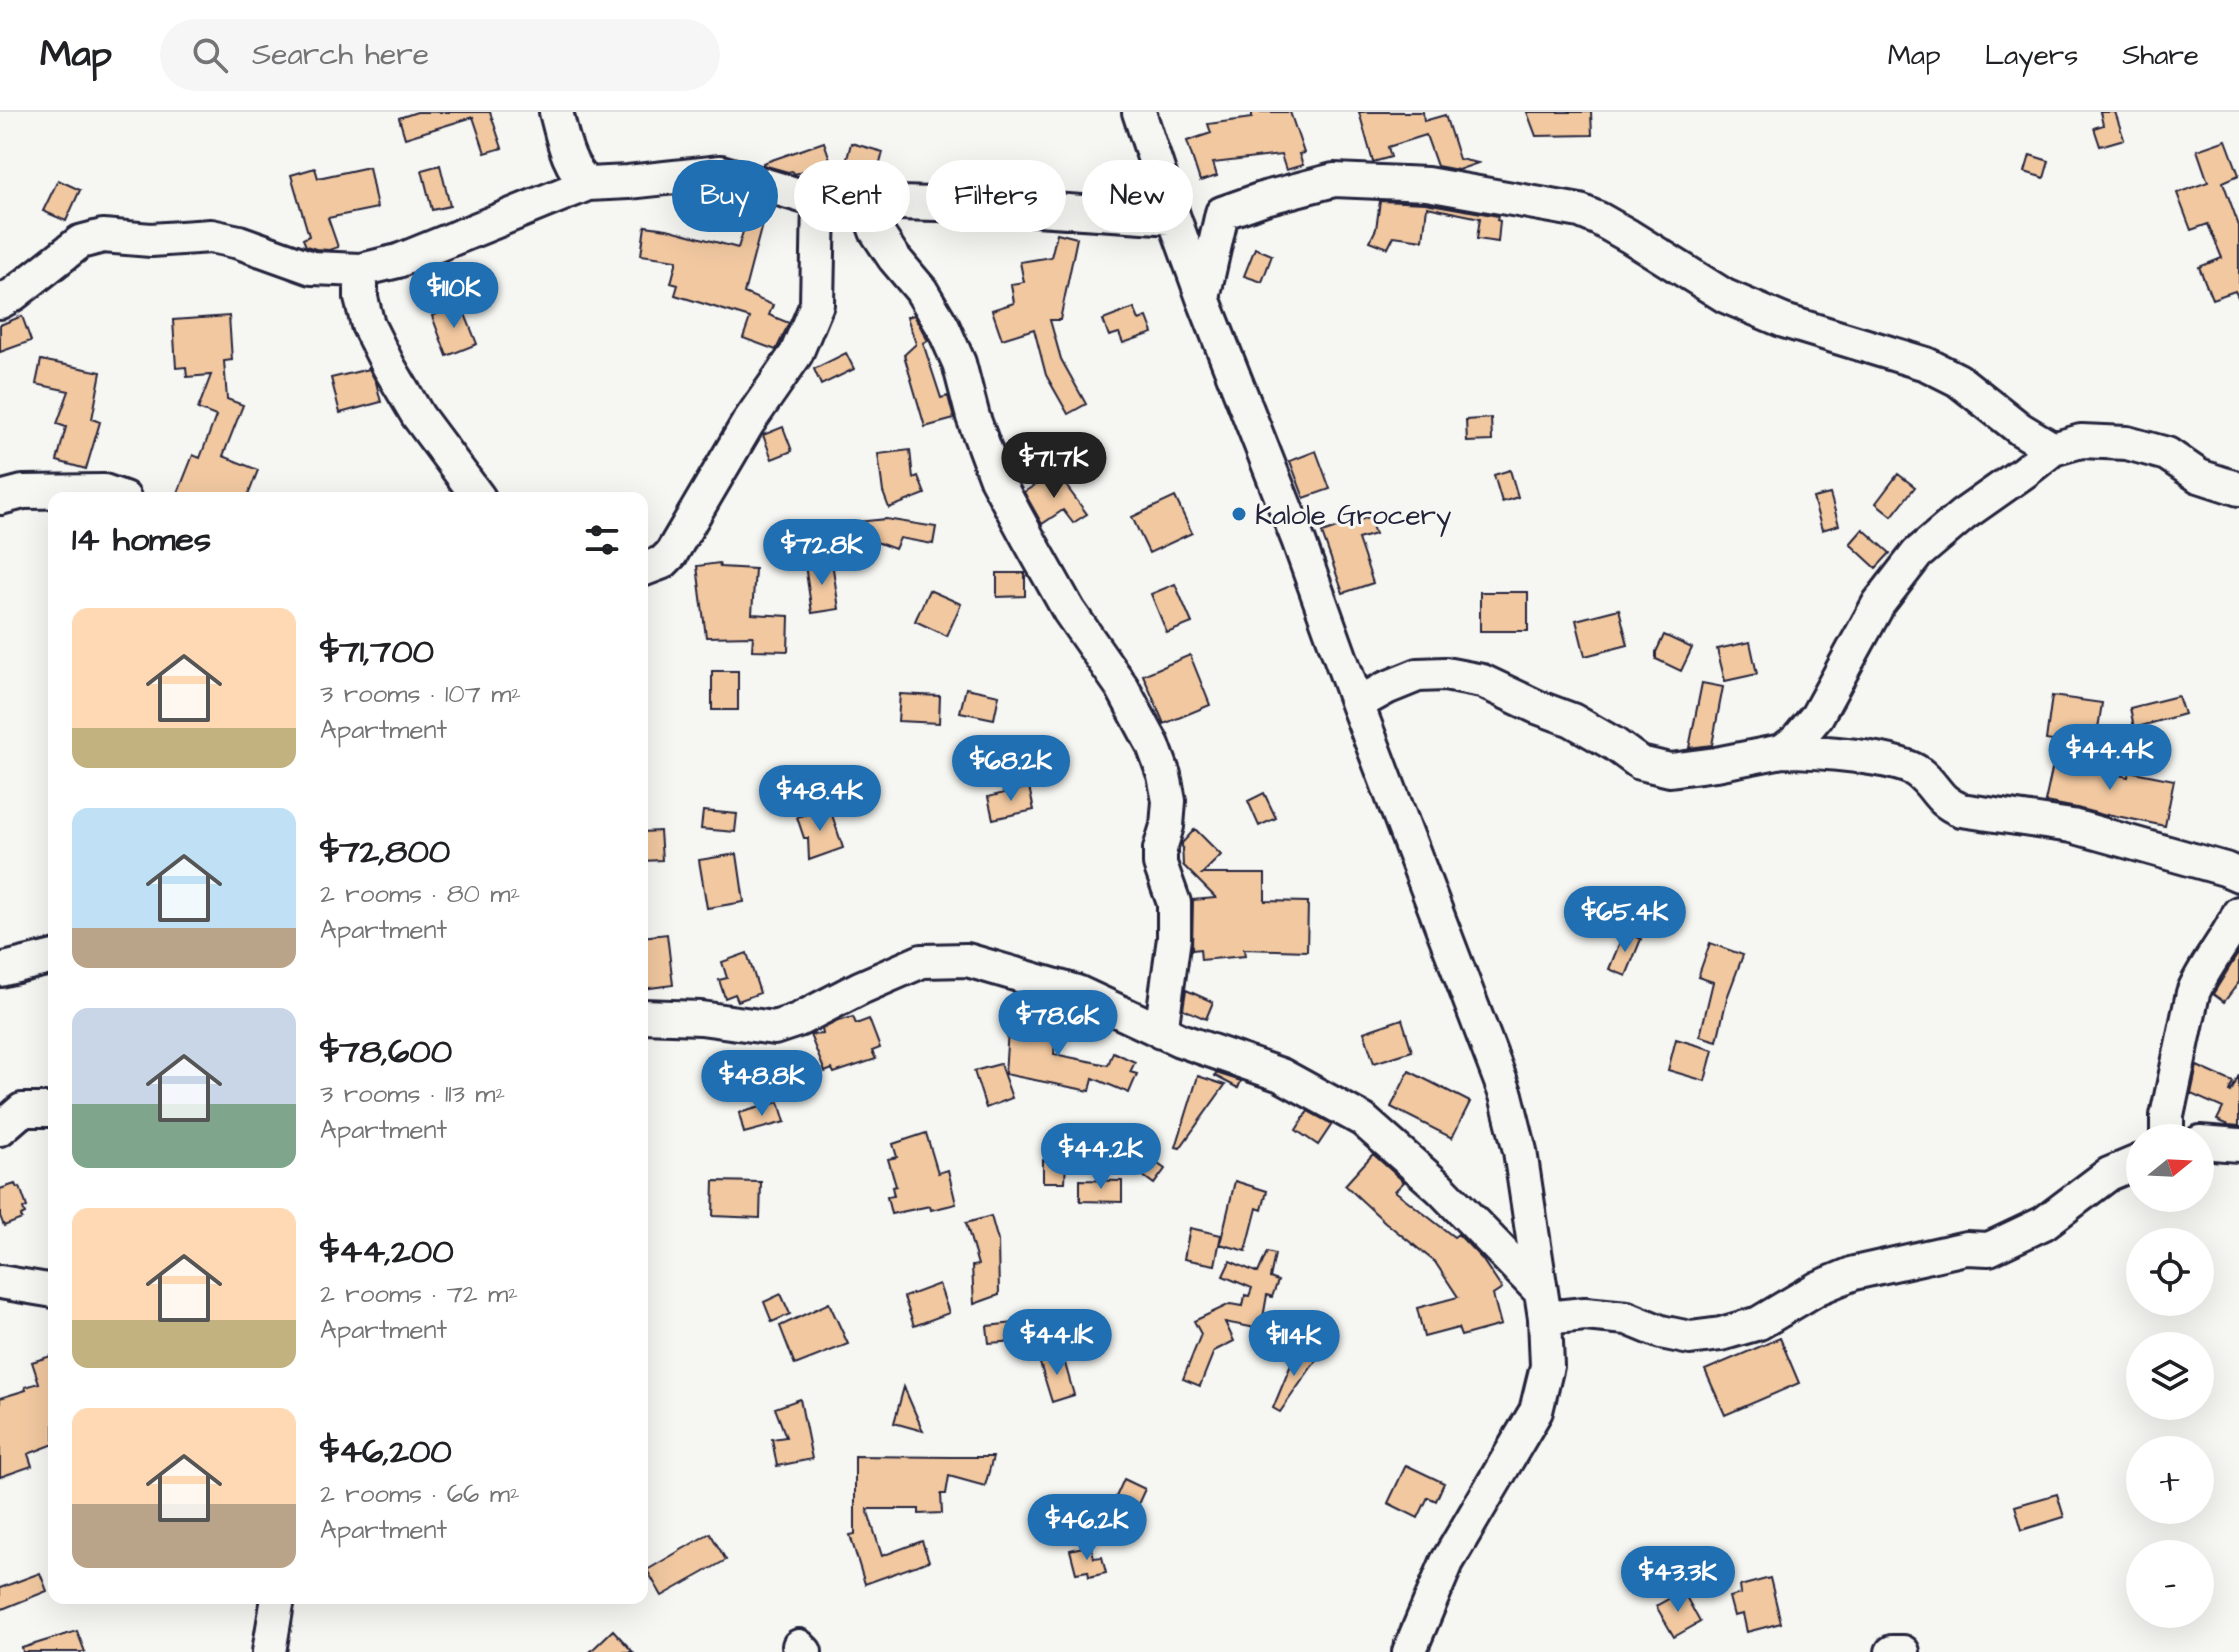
<!DOCTYPE html>
<meta charset="utf-8">
<style>
:root{--surface:#fff;--page:#f6f6f6;--text:#202124;--muted:#757577;--line:#e0e0e0;--accent:#1f6fb2}
body{margin:0;font-family:"Architects Daughter",sans-serif;background:var(--page);color:var(--text);height:100vh;display:flex;flex-direction:column;font-size:30px;white-space:nowrap}
*{box-sizing:border-box;margin:0}
p{font-size:26px;color:var(--muted)}
.icon{flex:none;width:44px;height:44px;fill:none;stroke:currentColor;stroke-width:2;stroke-linecap:round;stroke-linejoin:round}
.map{position:relative;flex:1;overflow:hidden}
.sheet{position:absolute;left:48px;top:380px;width:600px;height:1112px;display:flex;flex-direction:column;background:var(--surface);border-radius:16px;box-shadow:0 8px 32px #0002}
.sheet>*{flex:none}
.top-card{position:absolute;left:672px;top:48px;width:760px;height:72px;display:flex;gap:16px}
.needle{width:52px;rotate:72deg}
.tools{position:absolute;left:2126px;top:1012px;display:grid;gap:16px}
.tools a{display:grid;place-items:center;width:88px;height:88px;border-radius:50%;background:var(--surface);box-shadow:0 8px 32px #0002;font-size:40px}
.price{position:absolute;translate:-50% -68px;padding:0 18px;border-radius:28px;background:var(--accent);color:#fff;font-size:26px;line-height:52px;filter:drop-shadow(0 2px 4px #0008)}
.price::after{content:'';position:absolute;left:50%;top:48px;width:24px;height:18px;margin-left:-12px;background:inherit;clip-path:polygon(0 0,100% 0,50% 100%)}
.price.on{background:#222;color:#fff}
ul{padding:0;list-style:none}
li{display:flex;align-items:center;gap:24px;height:200px;padding:0 24px}
li span{display:grid;place-items:center;flex:none;width:224px;height:160px;border-radius:16px;color:#555}
li>.icon{margin-inline-start:auto}
span .icon{width:96px;height:96px;fill:#fffc;stroke-width:1}
li b{font-size:34px}
h2{display:flex;justify-content:space-between;align-items:center;height:96px;padding:0 24px;font-size:34px}
.pill{padding:0 28px;border-radius:36px;background:var(--surface);box-shadow:0 8px 32px #0002;font-size:28px;line-height:72px}
.pill.on{background:var(--accent);color:#fff}
header{display:flex;align-items:center;gap:48px;box-sizing:border-box;height:112px;padding:0 40px;background:var(--surface);border-bottom:2px solid var(--line)}
header strong{font-size:38px}
nav{display:flex;gap:44px;margin-inline-start:auto;font-size:28px}
.search{width:560px;height:72px;background:var(--page);display:flex;align-items:center;gap:20px;box-sizing:border-box;padding:0 28px;border-radius:44px;color:var(--muted);font-size:30px}
.map>svg:first-child{display:block}
.building{fill:#f1c8a0;stroke:#22223b;stroke-width:2}
.lines{fill:none;stroke-linecap:round;stroke-linejoin:round}
.minor-casing{stroke:#22223b;stroke-width:38}
.minor{stroke:#f6f6f2;stroke-width:32}
.poi-dot{fill:#1f6fb2;stroke:#f6f6f2;stroke-width:3}
.labels{text-anchor:middle;stroke-width:6;stroke-linejoin:round;paint-order:stroke}
.poi-label{font-size:28px;fill:#22223b;stroke:#f6f6f2;text-anchor:start}
</style>
<header>
<strong>Map</strong>
<div class="search"><svg class="icon" aria-label="search" viewBox="0 0 24 24"><circle cx="10" cy="10" r="6"/><path d="M15 15l6 6"/></svg>Search here</div>
<nav><a>Map</a><a>Layers</a><a>Share</a></nav>
</header>
<div class="map">
<svg width="2239" height="1540" viewBox="0 0 2239 1540">
<rect width="100%" height="100%" fill="#f6f6f2"/>
<filter id="ink" filterUnits="userSpaceOnUse"><feTurbulence type="fractalNoise" baseFrequency=".0125" numOctaves="2"/><feDisplacementMap in="SourceGraphic" scale="16" xChannelSelector="R" yChannelSelector="G"/><feConvolveMatrix kernelMatrix="1 2 1 2 8 2 1 2 1" color-interpolation-filters="sRGB"/></filter>
<g filter="url(#ink)">
<path class="building" d="M 417,0 L 490,0 L 502,36 L 485,41 L 473,5 L 405,26 L 399,6 Z
M 1252,0 L 1290,0 L 1304,41 L 1299,42 L 1303,53 L 1286,58 L 1281,43 L 1213,51 L 1217,64 L 1200,69 L 1187,29 L 1211,21 L 1208,12 L 1252,6 Z
M 1359,0 L 1423,0 L 1424,9 L 1445,3 L 1459,47 L 1478,51 L 1458,58 L 1437,54 L 1426,23 L 1388,35 L 1391,45 L 1373,50 Z
M 1527,0 L 1591,0 L 1592,23 L 1536,24 Z
M 2100,0 L 2115,0 L 2124,27 L 2100,34 L 2094,16 L 2103,13 Z
M 2226,28 L 2239,63 L 2223,70 L 2239,114 L 2239,187 L 2235,179 L 2212,187 L 2199,155 L 2222,146 L 2208,112 L 2191,118 L 2177,81 L 2208,70 L 2197,38 Z
M 824,30 L 838,70 L 818,69 L 815,61 L 809,63 L 808,58 L 795,62 L 792,59 L 788,60 L 763,53 L 763,51 Z
M 851,31 L 883,40 L 878,59 L 846,51 Z
M 2030,43 L 2049,49 L 2044,66 L 2025,60 Z
M 440,53 L 450,94 L 432,98 L 422,58 Z
M 369,55 L 377,96 L 328,106 L 338,135 L 329,138 L 316,137 L 306,134 L 303,127 L 309,124 L 291,63 L 315,56 L 318,66 Z
M 58,68 L 80,78 L 66,109 L 43,99 Z
M 1380,89 L 1425,91 L 1498,104 L 1497,108 L 1500,109 L 1498,130 L 1477,127 L 1480,106 L 1427,95 L 1423,128 L 1394,124 L 1388,136 L 1370,129 L 1376,117 Z
M 749,100 L 764,105 L 744,181 L 773,193 L 769,203 L 789,211 L 776,238 L 743,226 L 750,206 L 675,183 L 678,173 L 671,171 L 677,148 L 641,143 L 645,114 L 667,117 L 738,136 Z
M 1057,121 L 1077,126 L 1060,208 L 1050,208 L 1061,247 L 1086,292 L 1068,302 L 1046,263 L 1034,217 L 1002,227 L 992,198 L 1014,191 L 1011,172 L 1024,170 L 1020,150 L 1051,145 Z
M 1255,136 L 1272,143 L 1262,170 L 1244,164 Z
M 461,192 L 477,232 L 447,244 L 432,204 Z
M 1134,196 L 1139,208 L 1147,205 L 1153,221 L 1123,231 L 1119,221 L 1109,224 L 1103,208 Z
M 914,203 L 928,229 L 923,231 L 941,286 L 948,284 L 954,307 L 925,315 L 904,243 L 916,232 L 907,205 Z
M 22,204 L 31,229 L 0,240 L 0,213 Z
M 229,204 L 232,248 L 224,249 L 227,287 L 243,293 L 223,344 L 258,358 L 247,386 L 176,386 L 193,343 L 200,346 L 216,304 L 198,297 L 211,263 L 187,265 L 186,255 L 176,256 L 173,208 Z
M 846,241 L 854,257 L 821,273 L 814,257 Z
M 41,248 L 101,260 L 92,307 L 100,310 L 86,357 L 57,349 L 66,315 L 57,312 L 69,279 L 36,272 Z
M 369,257 L 376,270 L 381,290 L 340,301 L 331,266 Z
M 1491,306 L 1492,329 L 1467,330 L 1466,308 Z
M 783,315 L 792,339 L 772,347 L 763,323 Z
M 910,338 L 913,366 L 918,364 L 925,382 L 889,396 L 883,380 L 878,342 Z
M 1316,339 L 1330,377 L 1304,386 L 1290,349 Z
M 1510,358 L 1518,385 L 1502,390 L 1494,363 Z
M 1056,360 L 1087,402 L 1073,411 L 1063,398 L 1042,412 L 1024,380 Z
M 1898,362 L 1915,375 L 1892,404 L 1876,391 Z
M 1830,382 L 1839,413 L 1822,418 L 1813,386 Z
M 1175,385 L 1192,421 L 1149,441 L 1132,405 Z
M 1369,405 L 1375,422 L 1358,427 L 1373,471 L 1343,481 L 1322,421 Z
M 886,407 L 936,415 L 933,432 L 900,426 L 895,437 L 871,428 L 840,431 L 838,412 Z
M 1863,417 L 1890,441 L 1876,456 L 1850,432 Z
M 832,450 L 839,497 L 812,501 L 805,453 Z
M 719,451 L 720,455 L 755,457 L 752,502 L 789,504 L 788,539 L 752,538 L 753,524 L 706,525 L 697,454 Z
M 997,461 L 1025,461 L 1025,484 L 997,485 Z
M 1175,472 L 1192,511 L 1167,521 L 1151,482 Z
M 929,478 L 961,492 L 947,524 L 915,509 Z
M 1480,480 L 1528,480 L 1528,519 L 1480,519 Z
M 1619,497 L 1628,533 L 1585,544 L 1576,508 Z
M 1664,523 L 1692,536 L 1681,559 L 1656,547 L 1656,540 Z
M 1750,530 L 1757,562 L 1725,569 L 1717,537 Z
M 1190,543 L 1210,593 L 1164,612 L 1143,563 Z
M 712,559 L 738,559 L 738,598 L 712,598 Z
M 1702,571 L 1723,575 L 1712,633 L 1689,636 Z
M 966,576 L 999,583 L 994,607 L 960,600 Z
M 900,582 L 940,584 L 939,611 L 898,609 Z
M 2052,584 L 2102,591 L 2095,636 L 2055,644 L 2058,630 L 2046,628 Z
M 2178,584 L 2184,602 L 2134,616 L 2130,596 Z
M 2055,644 L 2093,652 L 2092,657 L 2128,665 L 2129,659 L 2174,668 L 2165,714 L 2107,702 L 2107,704 L 2077,696 L 2045,690 Z
M 1029,675 L 1034,698 L 993,707 L 988,685 Z
M 1264,681 L 1276,706 L 1259,714 L 1248,689 Z
M 829,694 L 843,736 L 809,748 L 808,726 L 804,726 L 797,705 Z
M 703,699 L 737,702 L 735,720 L 701,717 Z
M 1195,717 L 1221,743 L 1202,762 L 1265,762 L 1265,789 L 1308,790 L 1307,839 L 1244,837 L 1245,844 L 1201,848 L 1200,837 L 1192,838 L 1193,788 L 1216,786 L 1183,753 L 1182,731 Z
M 660,719 L 662,748 L 642,749 L 642,720 Z
M 737,742 L 744,790 L 707,796 L 699,748 Z
M 1624,820 L 1641,827 L 1626,864 L 1609,857 Z
M 667,822 L 673,873 L 642,877 L 642,825 Z
M 1710,831 L 1743,843 L 1727,886 L 1717,929 L 1700,924 L 1713,870 L 1698,865 Z
M 2239,840 L 2239,870 L 2224,890 L 2213,882 Z
M 747,841 L 760,881 L 738,889 L 735,882 L 725,886 L 719,868 L 727,866 L 722,850 Z
M 1186,878 L 1213,890 L 1206,907 L 1183,897 Z
M 1009,903 L 1057,906 L 1054,942 L 1108,953 L 1113,940 L 1135,950 L 1130,960 L 1137,962 L 1129,981 L 1093,966 L 1090,979 L 1005,962 Z
M 853,905 L 856,912 L 869,907 L 880,936 L 872,939 L 876,947 L 834,961 L 832,957 L 825,960 L 810,923 L 823,922 L 822,917 L 838,909 Z
M 1402,907 L 1412,939 L 1374,951 L 1364,920 Z
M 1676,927 L 1713,938 L 1705,969 L 1668,958 Z
M 1000,952 L 1012,986 L 986,996 L 974,959 Z
M 2197,954 L 2233,970 L 2229,979 L 2231,980 L 2239,963 L 2239,1014 L 2229,1013 L 2217,1008 L 2223,996 L 2191,982 Z
M 1409,959 L 1470,990 L 1452,1026 L 1391,995 Z
M 1216,961 L 1241,969 L 1238,976 L 1215,964 Z
M 1198,964 L 1225,973 L 1180,1036 L 1176,1035 Z
M 779,990 L 785,1010 L 744,1021 L 739,1001 Z
M 1308,999 L 1332,1012 L 1318,1033 L 1296,1018 Z
M 926,1021 L 938,1061 L 948,1058 L 956,1092 L 931,1098 L 930,1094 L 891,1102 L 887,1085 L 894,1084 L 892,1075 L 896,1074 L 888,1047 L 897,1045 L 893,1032 Z
M 1373,1042 L 1404,1070 L 1395,1079 L 1454,1125 L 1458,1122 L 1482,1147 L 1502,1177 L 1493,1183 L 1501,1213 L 1461,1224 L 1458,1216 L 1424,1225 L 1417,1196 L 1458,1185 L 1435,1150 L 1385,1110 L 1345,1073 Z
M 1145,1043 L 1165,1057 L 1154,1072 L 1134,1057 Z
M 1043,1048 L 1066,1049 L 1065,1070 L 1043,1070 Z
M 1080,1068 L 1122,1069 L 1122,1090 L 1080,1089 Z
M 714,1069 L 761,1070 L 760,1106 L 713,1104 Z
M 1235,1069 L 1267,1079 L 1262,1098 L 1257,1096 L 1246,1139 L 1220,1132 Z
M 15,1072 L 17,1076 L 20,1075 L 27,1095 L 23,1097 L 25,1102 L 21,1104 L 22,1107 L 4,1114 L 0,1104 L 0,1077 Z
M 991,1104 L 998,1129 L 999,1183 L 974,1192 L 972,1154 L 978,1153 L 966,1111 Z
M 1190,1116 L 1221,1123 L 1215,1153 L 1184,1147 Z
M 1267,1140 L 1275,1142 L 1270,1166 L 1278,1169 L 1272,1185 L 1267,1183 L 1261,1217 L 1225,1210 L 1234,1229 L 1214,1239 L 1200,1274 L 1183,1267 L 1201,1222 L 1194,1209 L 1230,1192 L 1243,1194 L 1245,1183 L 1249,1184 L 1252,1176 L 1223,1164 L 1230,1149 L 1258,1161 Z
M 939,1172 L 949,1201 L 914,1214 L 904,1185 Z
M 781,1182 L 790,1202 L 772,1210 L 764,1190 Z
M 829,1191 L 848,1232 L 795,1253 L 780,1214 Z
M 1014,1211 L 1016,1229 L 989,1231 L 987,1214 Z
M 1780,1226 L 1799,1271 L 1725,1303 L 1705,1258 Z
M 1297,1238 L 1317,1247 L 1280,1300 L 1273,1296 Z
M 1062,1241 L 1074,1283 L 1052,1290 L 1039,1248 Z
M 54,1243 L 54,1332 L 28,1342 L 32,1354 L 0,1365 L 0,1286 L 26,1278 L 25,1275 L 39,1271 L 32,1250 Z
M 904,1275 L 923,1319 L 894,1311 Z
M 800,1287 L 812,1347 L 777,1354 L 772,1327 L 786,1325 L 775,1296 Z
M 855,1344 L 951,1345 L 993,1345 L 985,1374 L 949,1364 L 946,1382 L 941,1382 L 942,1401 L 919,1402 L 919,1397 L 867,1397 L 882,1444 L 922,1429 L 929,1449 L 865,1472 L 850,1423 L 855,1422 Z
M 1406,1353 L 1444,1371 L 1436,1389 L 1428,1385 L 1418,1406 L 1388,1391 Z
M 1124,1367 L 1145,1377 L 1129,1412 L 1111,1403 L 1111,1396 Z
M 2057,1382 L 2064,1405 L 2022,1418 L 2015,1394 Z
M 710,1421 L 726,1448 L 662,1484 L 647,1458 Z
M 1091,1433 L 1094,1446 L 1102,1445 L 1106,1461 L 1089,1465 L 1088,1459 L 1076,1461 L 1070,1438 Z
M 40,1461 L 47,1479 L 0,1498 L 0,1476 Z
M 1770,1466 L 1781,1511 L 1747,1520 L 1743,1502 L 1734,1504 L 1729,1485 L 1741,1482 L 1740,1474 Z
M 1683,1479 L 1700,1510 L 1674,1525 L 1656,1494 Z
M 613,1518 L 633,1540 L 590,1540 Z
M 77,1519 L 85,1540 L 23,1540 L 22,1536 Z"/>
<g class="lines">
<g class="minor-casing">
<path id="minor" d="M 556,0 C 563,26 567,54 588,72 L 628,70 L 721,60 L 819,89
M 1139,0 L 1174,106 L 1203,186 L 1299,430 L 1357,592 L 1506,983 L 1520,1039 L 1527,1086 L 1545,1206 L 1547,1254 L 1536,1299 L 1447,1450 L 1409,1540
M 866,91 L 876,119 L 894,146 L 921,178 L 943,215 L 959,251 L 973,305 L 996,367 L 1028,426 L 1069,499 L 1122,575 L 1153,633 L 1164,663 L 1169,689 L 1167,714 L 1160,737 L 1160,752 L 1174,791 L 1174,826 L 1161,920
M 361,158 L 361,186 L 368,213 L 389,255 L 418,304 L 479,386
M 1203,186 L 1222,101 L 1265,86 L 1334,68 L 1427,72 L 1580,99 L 1599,107 L 1629,124 L 1725,184 L 1784,209 L 1926,252 L 1958,268 L 2020,317 L 2053,337
M 0,190 L 14,182 L 80,130 L 103,124 L 151,128 L 211,124 L 239,130 L 312,156 L 361,158 L 398,149 L 588,72
M 0,386 L 23,380 L 104,379 L 124,386
M 642,458 L 663,450 L 671,442 L 748,311 L 796,242 L 817,192 L 819,89 L 975,93 L 1174,106
M 1357,592 L 1386,576 L 1418,563 L 1445,562 L 1482,569 L 1537,595 L 1572,608 L 1614,632 L 1640,651 L 1670,658 L 1716,652 L 1782,639 L 1797,628 L 1817,604 L 1879,491 L 1917,442 L 1963,403 L 2024,360 L 2053,337 L 2081,329 L 2127,331 L 2167,342 L 2199,364 L 2239,377
M 1782,639 C 1810,639 1899,644 1919,661 C 1937,675 1936,688 1961,698 L 2072,714 L 2225,757 L 2239,763
M 0,858 L 54,845
M 642,904 L 701,906 L 774,916 L 798,908 L 860,876 L 922,849 L 967,848 L 1077,880 L 1180,928 L 1281,963 L 1363,1008 L 1441,1077 L 1541,1180
M 0,1017 L 22,998 L 54,998
M 2167,1026 L 2167,1004 L 2193,881 C 2205,852 2226,830 2239,801
M 2200,1030 L 2239,1033
M 0,1170 L 54,1179
M 1545,1206 L 1585,1202 L 1627,1206 L 1661,1220 L 1690,1226 L 1721,1222 L 1759,1211 L 1818,1176 L 1854,1161 L 1966,1136 L 1989,1137 L 2044,1111 L 2109,1062 L 2140,1049
M 799,1534 L 805,1540
M 269,1540 L 278,1486
M 1892,1540 L 1903,1540"/>
</g>
<use href="#minor" class="minor"/>
</g>
</g>
<circle class="poi-dot" cx="1239" cy="402" r="8"/>
<g class="labels">
<g class="poi-label">
<text x="1255" y="412">Kalole Grocery</text>
</g>
</g>
</svg>
<div class="tools">
<a><svg class="needle" viewBox="-14 -14 28 28"><path d="M0-13l5 13h-10z" fill="#e53935"/><path d="M0 13l5-13h-10z" fill="#757577"/></svg></a>
<a><svg class="icon" aria-label="locate" viewBox="0 0 24 24"><circle cx="12" cy="12" r="6"/><path d="M12 2v4M12 18v4M2 12h4M18 12h4"/></svg></a>
<a><svg class="icon" aria-label="layers" viewBox="0 0 24 24"><path d="M12 4l9 5-9 5-9-5zM3 14l9 5 9-5"/></svg></a>
<a>+</a>
<a>−</a>
</div>
<b class="price" style="left:454px;top:218px">$110K</b>
<b class="price on" style="left:1054px;top:388px">$71.7K</b>
<b class="price" style="left:822px;top:475px">$72.8K</b>
<b class="price" style="left:2110px;top:680px">$44.4K</b>
<b class="price" style="left:1011px;top:691px">$68.2K</b>
<b class="price" style="left:820px;top:721px">$48.4K</b>
<b class="price" style="left:1625px;top:842px">$65.4K</b>
<b class="price" style="left:1058px;top:946px">$78.6K</b>
<b class="price" style="left:762px;top:1006px">$48.8K</b>
<b class="price" style="left:1101px;top:1079px">$44.2K</b>
<b class="price" style="left:1057px;top:1265px">$44.1K</b>
<b class="price" style="left:1294px;top:1266px">$114K</b>
<b class="price" style="left:1087px;top:1450px">$46.2K</b>
<b class="price" style="left:1678px;top:1502px">$43.3K</b>
<div class="top-card">
<a class="pill on">Buy</a>
<a class="pill">Rent</a>
<a class="pill">Filters</a>
<a class="pill">New</a>
</div>
<section class="sheet">
<h2>14 homes<svg class="icon" aria-label="filters" viewBox="0 0 24 24"><path d="M4 7h16M4 17h16"/><circle cx="9" cy="7" r="2"/><circle cx="15" cy="17" r="2"/></svg></h2>
<ul>
<li><span style="background:linear-gradient(#ffd9b3 75%,#c2b280 0)"><svg class="icon" aria-label="home" viewBox="0 0 24 24"><path d="M3 11l9-7 9 7M6 9v11h12V9"/></svg></span><div><b>$71,700</b><p>3 rooms · 107 m²</p><p>Apartment</p></div></li>
<li><span style="background:linear-gradient(#bfe0f5 75%,#b9a48a 0)"><svg class="icon" aria-label="home" viewBox="0 0 24 24"><path d="M3 11l9-7 9 7M6 9v11h12V9"/></svg></span><div><b>$72,800</b><p>2 rooms · 80 m²</p><p>Apartment</p></div></li>
<li><span style="background:linear-gradient(#c9d6e8 60%,#7fa58c 0)"><svg class="icon" aria-label="home" viewBox="0 0 24 24"><path d="M3 11l9-7 9 7M6 9v11h12V9"/></svg></span><div><b>$78,600</b><p>3 rooms · 113 m²</p><p>Apartment</p></div></li>
<li><span style="background:linear-gradient(#ffd9b3 70%,#c2b280 0)"><svg class="icon" aria-label="home" viewBox="0 0 24 24"><path d="M3 11l9-7 9 7M6 9v11h12V9"/></svg></span><div><b>$44,200</b><p>2 rooms · 72 m²</p><p>Apartment</p></div></li>
<li><span style="background:linear-gradient(#ffd9b3 60%,#b9a48a 0)"><svg class="icon" aria-label="home" viewBox="0 0 24 24"><path d="M3 11l9-7 9 7M6 9v11h12V9"/></svg></span><div><b>$46,200</b><p>2 rooms · 66 m²</p><p>Apartment</p></div></li>
</ul>
</section>
</div>
